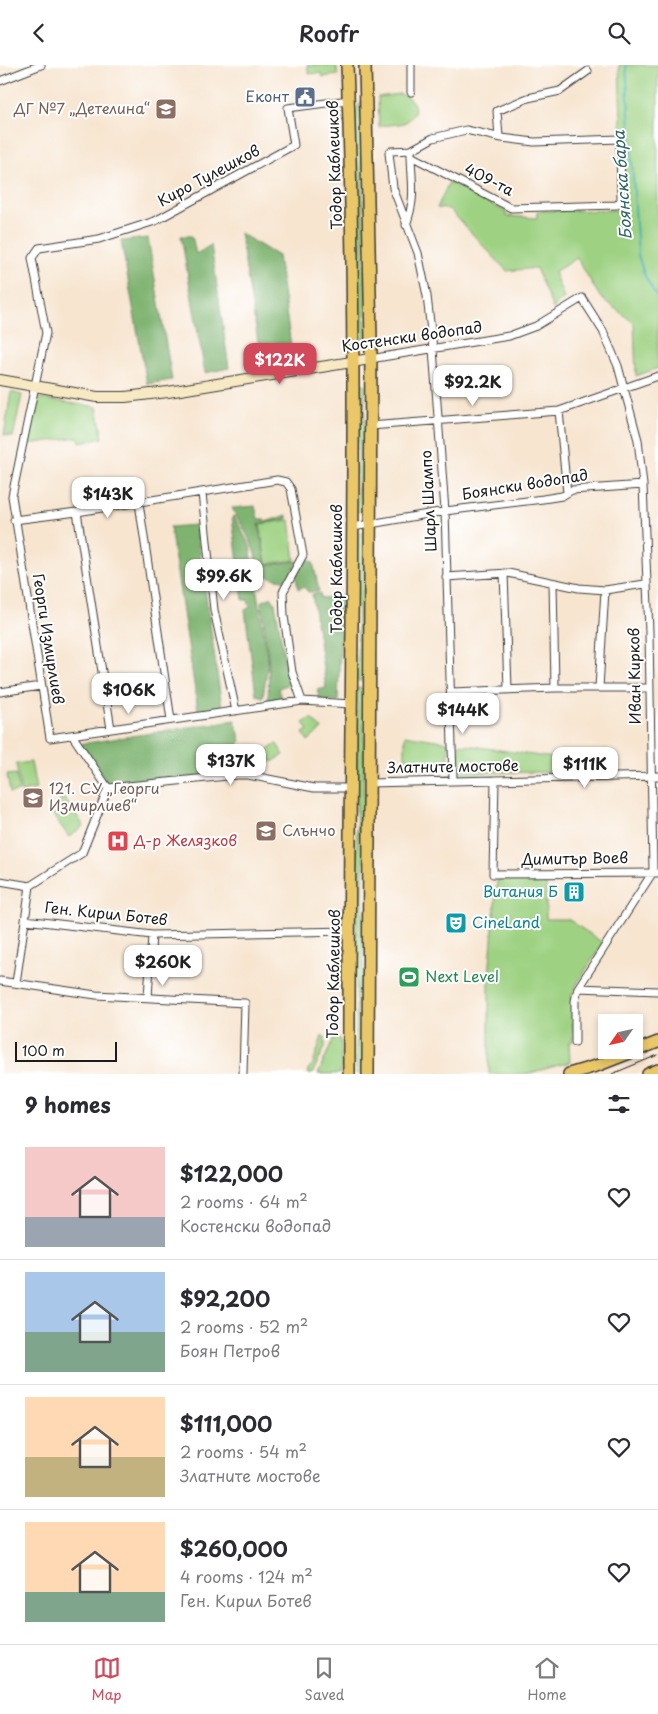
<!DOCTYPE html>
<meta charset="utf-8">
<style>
:root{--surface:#fff;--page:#f7f7f7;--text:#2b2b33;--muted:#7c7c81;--line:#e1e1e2;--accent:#d1495b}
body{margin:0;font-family:"Playpen Sans",sans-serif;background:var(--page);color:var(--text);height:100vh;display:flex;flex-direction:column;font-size:19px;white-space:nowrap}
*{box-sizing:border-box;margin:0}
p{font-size:16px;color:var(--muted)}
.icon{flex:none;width:28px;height:28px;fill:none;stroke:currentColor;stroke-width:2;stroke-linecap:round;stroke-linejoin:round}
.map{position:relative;height:1009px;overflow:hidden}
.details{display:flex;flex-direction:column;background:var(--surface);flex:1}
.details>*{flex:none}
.needle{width:32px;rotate:236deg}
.controls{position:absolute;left:598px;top:949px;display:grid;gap:10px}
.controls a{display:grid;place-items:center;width:45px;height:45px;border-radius:0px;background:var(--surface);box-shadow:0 2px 8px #0003;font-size:25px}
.scale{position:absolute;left:15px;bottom:12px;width:102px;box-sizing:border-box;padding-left:5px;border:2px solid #1c1c1c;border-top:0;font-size:14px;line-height:18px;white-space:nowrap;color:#1c1c1c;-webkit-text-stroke:4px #fff;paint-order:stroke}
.price{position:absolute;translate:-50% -42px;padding:0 11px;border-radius:10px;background:#fff;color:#222;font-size:16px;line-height:32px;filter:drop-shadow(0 1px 2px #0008)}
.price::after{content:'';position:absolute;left:50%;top:30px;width:15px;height:11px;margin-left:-8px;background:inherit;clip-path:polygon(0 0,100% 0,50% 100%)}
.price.on{background:var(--accent);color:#fff}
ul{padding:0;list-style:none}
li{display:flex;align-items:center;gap:15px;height:125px;padding:0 25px}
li+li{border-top:1px solid var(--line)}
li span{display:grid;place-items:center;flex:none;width:140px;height:100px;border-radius:0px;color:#555}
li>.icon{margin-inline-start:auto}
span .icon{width:60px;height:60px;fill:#fffc;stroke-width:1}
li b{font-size:21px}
h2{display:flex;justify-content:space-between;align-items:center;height:60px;padding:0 25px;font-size:21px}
header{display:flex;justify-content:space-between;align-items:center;height:65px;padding:0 25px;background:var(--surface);font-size:22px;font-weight:600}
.dock{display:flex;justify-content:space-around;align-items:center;height:70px;border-top:1px solid var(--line);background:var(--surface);font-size:14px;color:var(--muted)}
.dock a{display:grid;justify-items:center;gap:2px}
.dock .on{color:var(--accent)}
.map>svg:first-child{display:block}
.green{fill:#9ed182;stroke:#5d764f}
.forest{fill:#7eb370;stroke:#4d6846}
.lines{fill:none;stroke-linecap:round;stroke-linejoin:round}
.stream{stroke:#3bacb5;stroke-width:2}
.street-casing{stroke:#3d3a37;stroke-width:9}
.secondary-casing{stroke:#3d3a37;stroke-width:12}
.primary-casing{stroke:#3d3a37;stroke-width:14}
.street{stroke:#fff;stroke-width:7}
.secondary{stroke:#f7e9c3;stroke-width:10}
.primary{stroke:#eac769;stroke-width:11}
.tram{stroke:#1c1c1c;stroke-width:1}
.labels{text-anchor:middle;stroke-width:4;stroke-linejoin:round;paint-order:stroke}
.service-label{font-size:15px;fill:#4e5e75;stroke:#fff;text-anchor:end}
.education-label{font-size:15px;fill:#785e54;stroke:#fff;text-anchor:start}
.street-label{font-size:15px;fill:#1c1c1c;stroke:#fff}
.health-label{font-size:15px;fill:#be3a42;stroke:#fff;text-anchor:start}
.culture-label{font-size:15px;fill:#0d838f;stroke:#fff;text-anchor:end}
.leisure-label{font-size:15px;fill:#27864d;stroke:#fff;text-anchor:start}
.water-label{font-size:16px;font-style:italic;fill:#2c6468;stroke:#fff}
</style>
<header><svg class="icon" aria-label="back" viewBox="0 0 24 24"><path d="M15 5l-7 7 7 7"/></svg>Roofr<svg class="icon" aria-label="search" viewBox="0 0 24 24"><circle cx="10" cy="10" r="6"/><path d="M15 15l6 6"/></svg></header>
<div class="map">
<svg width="658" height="1009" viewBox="0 0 658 1009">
<rect width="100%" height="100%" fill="#fff"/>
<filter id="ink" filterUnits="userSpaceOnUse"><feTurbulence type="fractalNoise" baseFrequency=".02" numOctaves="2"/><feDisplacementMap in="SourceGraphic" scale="10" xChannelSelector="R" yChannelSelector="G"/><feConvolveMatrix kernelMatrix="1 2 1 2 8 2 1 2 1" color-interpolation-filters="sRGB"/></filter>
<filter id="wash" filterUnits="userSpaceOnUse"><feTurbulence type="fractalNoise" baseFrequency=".0096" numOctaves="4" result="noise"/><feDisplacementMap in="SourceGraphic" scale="20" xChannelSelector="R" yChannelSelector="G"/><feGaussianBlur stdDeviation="1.12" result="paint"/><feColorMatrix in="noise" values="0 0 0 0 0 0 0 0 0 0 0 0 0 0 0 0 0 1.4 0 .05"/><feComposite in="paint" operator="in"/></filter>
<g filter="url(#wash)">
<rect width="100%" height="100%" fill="#f7e5d0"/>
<path class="green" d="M 307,0 L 336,0 L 338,10 L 322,12 L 321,8 L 309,9 Z
M 619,0 L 658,0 L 658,303 L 636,311 L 634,258 L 600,232 L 577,193 L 554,207 L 564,233 L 553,244 L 536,203 L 507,206 L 449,144 L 437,143 L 449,117 L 506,147 L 506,151 L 537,153 L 537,146 L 624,145 Z
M 399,29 C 411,30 421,44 410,54 C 402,62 389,58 379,62 L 378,32 Z
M 361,37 L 366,273 L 359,273 L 354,48 Z
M 359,319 L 365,319 L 364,446 L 357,447 Z
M 11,327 L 22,330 L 13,372 L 4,370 Z
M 36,333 L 97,342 L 103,373 L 80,378 L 79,372 L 28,379 Z
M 290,455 L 295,495 L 266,499 L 260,459 Z
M 358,468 L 363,468 L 365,616 L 357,616 Z
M 357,623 L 364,623 L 363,1009 L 356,1009 Z
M 311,653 L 322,664 L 308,676 L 303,668 L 308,665 L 303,658 Z
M 405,670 L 448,677 L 449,697 L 442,697 L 442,700 L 414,700 L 414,697 L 405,697 Z
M 277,679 L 284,690 L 272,697 L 265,686 Z
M 459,679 L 554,693 L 555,707 L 459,708 Z
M 31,697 L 36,724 L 21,727 L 16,699 Z
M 16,709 L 19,726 L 10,728 L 7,710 Z
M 64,733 L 84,761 L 69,772 L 49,744 Z
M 546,814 L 546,854 L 568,854 L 603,878 L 578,917 L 572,930 L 573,976 L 569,978 L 570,997 L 527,1009 L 489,1009 L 489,911 L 497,815 Z
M 335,970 L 341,975 L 341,1009 L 318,1009 Z
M 322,971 L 325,972 L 325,982 L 312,1009 L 308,1009 L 308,1004 L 313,999 Z"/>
<path class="forest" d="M 240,168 L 278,191 L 292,288 L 261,295 Z
M 181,171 L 192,171 L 196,189 L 211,180 L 229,303 L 205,308 Z
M 148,173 L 172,315 L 147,319 L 121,176 Z
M 255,441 L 258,454 L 264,454 L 265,457 L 287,450 L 287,454 L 259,459 L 266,500 L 298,496 L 287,516 C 247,508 264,508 251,478 C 246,466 238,455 232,443 Z
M 234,451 L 250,481 L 268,598 L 263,632 L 256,630 L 245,545 L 250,542 L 248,535 L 243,535 L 232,452 Z
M 196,460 L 222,643 L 212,647 L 198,645 L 170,462 Z
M 304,491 L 313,497 L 319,526 L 308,527 L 304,522 L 298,524 L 295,505 Z
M 320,528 L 321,533 L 342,531 L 338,636 L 320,635 L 317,625 L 326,623 L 312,529 Z
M 272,532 L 275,538 L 289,619 L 279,623 L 280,629 L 285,635 L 268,640 L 269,598 L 261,537 Z
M 235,655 L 241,676 L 238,678 L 248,693 L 246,706 L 109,721 L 80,679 Z"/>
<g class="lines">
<path class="stream" d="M 626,0 L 638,190 L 644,209 L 658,234"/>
</g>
</g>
<g filter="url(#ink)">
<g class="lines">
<g class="street-casing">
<path id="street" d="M 0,16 L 41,0
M 411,27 L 411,0
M 349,35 L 288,43 L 294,80 L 155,156 L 99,174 L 39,183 L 32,193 L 46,268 L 12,431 L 50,673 L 302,636 L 351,639
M 499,72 L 497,46 L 528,33 L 560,26 L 588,6
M 411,91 L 511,143 L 617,140 L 621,135 L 620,74 L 534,77 L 502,73 L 466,65 L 433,73 L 411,85 L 391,86 L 389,88 L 393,123 L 418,188 L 427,231 L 433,284 L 445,446 L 453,714
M 406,160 C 417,130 411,117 411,87
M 370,294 L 509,271 L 536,261 L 582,233 L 603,266 L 618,301 L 638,375 L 643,420 L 649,567 L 653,807 L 578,923 L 575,936 L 575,977
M 559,346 L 567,428
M 370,361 L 559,346 L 658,311
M 202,428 L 214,545 L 236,646
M 139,438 L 171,655
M 77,447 L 111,664
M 14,455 L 77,447 L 277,415 L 286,417 L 291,424 L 303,490 L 283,527 L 284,551 L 292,607 L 302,636
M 353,462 L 445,446 L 543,434 L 562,431 L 572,425 L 643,420
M 504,508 L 508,624
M 446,512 L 508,508 L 579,523 L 605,525 L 645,519
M 553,518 L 555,623
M 599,623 L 605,525
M 0,627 L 41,621
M 451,627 L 555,623 L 649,623
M 72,670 L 108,723
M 495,715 L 493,809 L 658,808
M 369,718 L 658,711
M 108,723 L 237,710 L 248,710 L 314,723 L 352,723
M 0,816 L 30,821
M 30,821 L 82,788 L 108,723
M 25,855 L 152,870 L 350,866
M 0,916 L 96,930 L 245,938 L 243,1009
M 16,918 L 30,821
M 578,923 L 658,926
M 148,932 L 152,870"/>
</g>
<g class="secondary-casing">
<path id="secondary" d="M 0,315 L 97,332 L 125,332 L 168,327 L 370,294"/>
</g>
<g class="primary-casing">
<path id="primary" d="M 347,0 C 360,336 348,673 349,1009
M 365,0 L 371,274 L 368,1009
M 569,1009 L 599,1000 L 658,977
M 648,1009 L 658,1005"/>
</g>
<use href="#street" class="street"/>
<use href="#secondary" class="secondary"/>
<use href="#primary" class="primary"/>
<path class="tram" d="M 612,1009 L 658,990"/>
</g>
</g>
<defs>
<g id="civic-square" transform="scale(1.125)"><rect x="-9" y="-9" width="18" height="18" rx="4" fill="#5c6f8a" stroke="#fff"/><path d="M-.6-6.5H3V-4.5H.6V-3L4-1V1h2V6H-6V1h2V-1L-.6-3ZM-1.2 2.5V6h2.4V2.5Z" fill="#fff"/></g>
<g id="school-square" transform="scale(1.125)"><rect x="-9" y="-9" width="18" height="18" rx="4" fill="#8d6e63" stroke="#fff"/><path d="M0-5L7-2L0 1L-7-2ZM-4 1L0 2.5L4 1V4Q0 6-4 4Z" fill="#fff"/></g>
<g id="hospital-square" transform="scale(1.125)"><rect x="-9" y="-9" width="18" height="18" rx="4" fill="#e0444e" stroke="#fff"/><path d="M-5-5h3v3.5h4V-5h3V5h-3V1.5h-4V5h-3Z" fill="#fff"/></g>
<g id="building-square" transform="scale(1.125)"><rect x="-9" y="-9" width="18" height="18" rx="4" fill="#0f9aa8" stroke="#fff"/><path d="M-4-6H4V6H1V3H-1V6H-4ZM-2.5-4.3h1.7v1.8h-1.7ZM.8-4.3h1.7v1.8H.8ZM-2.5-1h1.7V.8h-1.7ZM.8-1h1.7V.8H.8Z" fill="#fff"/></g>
<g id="theatre-square" transform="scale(1.125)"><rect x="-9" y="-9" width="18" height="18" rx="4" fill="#0f9aa8" stroke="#fff"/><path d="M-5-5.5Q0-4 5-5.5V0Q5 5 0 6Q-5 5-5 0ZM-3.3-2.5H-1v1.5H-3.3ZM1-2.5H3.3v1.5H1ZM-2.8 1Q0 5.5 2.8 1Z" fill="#fff"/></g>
<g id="stadium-square" transform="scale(1.125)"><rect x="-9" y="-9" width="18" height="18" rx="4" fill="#2e9e5b" stroke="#fff"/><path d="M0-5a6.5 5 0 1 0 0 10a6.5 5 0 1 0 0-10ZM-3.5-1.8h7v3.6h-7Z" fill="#fff"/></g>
</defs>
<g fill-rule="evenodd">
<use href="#civic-square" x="305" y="32"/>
<use href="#school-square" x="166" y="44"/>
<use href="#school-square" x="33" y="733"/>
<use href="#school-square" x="266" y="766"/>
<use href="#hospital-square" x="118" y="776"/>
<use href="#building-square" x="574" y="827"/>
<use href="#theatre-square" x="456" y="858"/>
<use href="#stadium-square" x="409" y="912"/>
</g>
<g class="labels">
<g class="service-label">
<text x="289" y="37">Еконт</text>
</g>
<g class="education-label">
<text x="150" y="49" text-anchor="end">ДГ №7 „Детелина“</text>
<text x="49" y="729">121. СУ „Георги<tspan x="49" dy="17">Измирлиев“</tspan></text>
<text x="282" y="771">Слънчо</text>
</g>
<g class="street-label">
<text transform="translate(335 100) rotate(-92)" y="5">Тодор Каблешков</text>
<text transform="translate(209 111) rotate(-28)" y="5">Киро Тулешков</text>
<text transform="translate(489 115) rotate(27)" y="5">409-та</text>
<text transform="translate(412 272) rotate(-8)" y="5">Костенски водопад</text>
<text transform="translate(525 420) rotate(-9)" y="5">Боянски водопад</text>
<text transform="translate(429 436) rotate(-93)" y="5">Шарл Шампо</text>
<text transform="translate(337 504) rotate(-90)" y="5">Тодор Каблешков</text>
<text transform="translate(48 574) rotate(81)" y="5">Георги Измирлиев</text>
<text transform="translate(635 611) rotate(-91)" y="5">Иван Кирков</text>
<text transform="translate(453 702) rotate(-1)" y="5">Златните мостове</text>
<text transform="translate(575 794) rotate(-1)" y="5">Димитър Воев</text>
<text transform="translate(106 849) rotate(6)" y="5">Ген. Кирил Ботев</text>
<text transform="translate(334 909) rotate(-89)" y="5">Тодор Каблешков</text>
</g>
<g class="health-label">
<text x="134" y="781">Д-р Желязков</text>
</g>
<g class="culture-label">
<text x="558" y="832">Витания Б</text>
<text x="472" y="863" text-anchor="start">CineLand</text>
</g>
<g class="leisure-label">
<text x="425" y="917">Next Level</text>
</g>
<g class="water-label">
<text transform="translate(622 120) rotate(-94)" y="6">Боянска бара</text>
</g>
</g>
</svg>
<div class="controls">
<a><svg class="needle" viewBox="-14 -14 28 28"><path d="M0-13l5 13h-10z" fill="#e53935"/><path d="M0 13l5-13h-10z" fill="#7c7c81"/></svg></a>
</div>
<div class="scale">100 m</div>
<b class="price on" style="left:280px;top:320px">$122K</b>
<b class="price" style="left:473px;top:342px">$92.2K</b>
<b class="price" style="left:108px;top:454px">$143K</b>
<b class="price" style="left:224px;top:536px">$99.6K</b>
<b class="price" style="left:129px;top:650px">$106K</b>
<b class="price" style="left:463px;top:670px">$144K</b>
<b class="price" style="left:231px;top:721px">$137K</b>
<b class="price" style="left:585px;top:724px">$111K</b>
<b class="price" style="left:163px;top:922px">$260K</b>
</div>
<section class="details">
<h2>9 homes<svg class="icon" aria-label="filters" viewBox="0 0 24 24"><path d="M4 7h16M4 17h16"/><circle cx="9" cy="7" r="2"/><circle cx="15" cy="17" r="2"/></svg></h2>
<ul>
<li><span style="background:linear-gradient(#f6c9c9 70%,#9aa5b1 0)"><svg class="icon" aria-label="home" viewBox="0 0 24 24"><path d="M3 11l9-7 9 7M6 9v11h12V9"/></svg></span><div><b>$122,000</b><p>2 rooms · 64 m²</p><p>Костенски водопад</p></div><svg class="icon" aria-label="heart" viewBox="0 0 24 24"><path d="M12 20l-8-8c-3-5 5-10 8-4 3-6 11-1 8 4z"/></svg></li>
<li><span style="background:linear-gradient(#a9c7e8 60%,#7fa58c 0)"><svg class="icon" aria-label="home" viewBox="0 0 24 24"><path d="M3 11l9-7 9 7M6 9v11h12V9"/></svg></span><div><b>$92,200</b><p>2 rooms · 52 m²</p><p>Боян Петров</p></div><svg class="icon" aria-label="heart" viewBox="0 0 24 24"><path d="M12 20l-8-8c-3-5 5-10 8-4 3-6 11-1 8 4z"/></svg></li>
<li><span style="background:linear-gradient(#ffd9b3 60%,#c2b280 0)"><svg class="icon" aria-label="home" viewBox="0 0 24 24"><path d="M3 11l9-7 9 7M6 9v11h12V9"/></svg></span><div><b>$111,000</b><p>2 rooms · 54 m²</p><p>Златните мостове</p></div><svg class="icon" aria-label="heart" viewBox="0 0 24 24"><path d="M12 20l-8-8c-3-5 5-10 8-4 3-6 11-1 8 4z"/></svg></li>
<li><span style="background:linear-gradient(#ffd9b3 70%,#7fa58c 0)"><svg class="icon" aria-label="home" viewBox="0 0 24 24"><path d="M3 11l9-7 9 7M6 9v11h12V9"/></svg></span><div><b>$260,000</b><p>4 rooms · 124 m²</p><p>Ген. Кирил Ботев</p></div><svg class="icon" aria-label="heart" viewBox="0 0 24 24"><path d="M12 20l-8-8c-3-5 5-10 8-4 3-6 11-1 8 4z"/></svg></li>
</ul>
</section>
<nav class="dock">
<a class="on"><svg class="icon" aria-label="map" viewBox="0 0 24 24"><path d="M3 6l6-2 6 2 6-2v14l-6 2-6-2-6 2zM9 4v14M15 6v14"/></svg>Map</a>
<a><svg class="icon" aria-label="saved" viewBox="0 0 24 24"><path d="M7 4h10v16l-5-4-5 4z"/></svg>Saved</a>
<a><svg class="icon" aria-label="home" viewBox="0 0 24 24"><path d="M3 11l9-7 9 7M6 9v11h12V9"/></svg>Home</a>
</nav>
